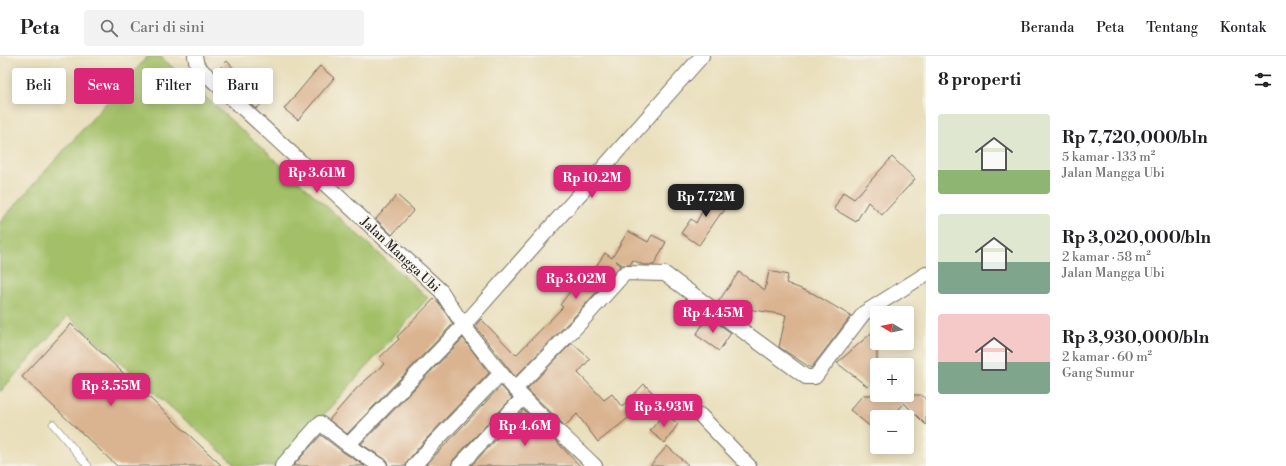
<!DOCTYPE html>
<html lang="id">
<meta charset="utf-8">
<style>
:root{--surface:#fff;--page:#f2f2f2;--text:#202124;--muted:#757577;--line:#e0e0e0;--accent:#db2777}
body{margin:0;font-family:"Libre Bodoni",serif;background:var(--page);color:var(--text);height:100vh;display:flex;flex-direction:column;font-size:15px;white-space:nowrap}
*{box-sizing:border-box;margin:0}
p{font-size:13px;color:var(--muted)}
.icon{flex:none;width:22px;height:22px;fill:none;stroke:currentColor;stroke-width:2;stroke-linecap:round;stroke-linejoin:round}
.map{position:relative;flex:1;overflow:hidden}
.sheet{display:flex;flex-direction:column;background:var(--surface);width:360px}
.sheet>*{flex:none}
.top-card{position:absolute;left:12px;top:12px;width:380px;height:36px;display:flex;gap:8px}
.needle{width:26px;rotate:279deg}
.controls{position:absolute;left:870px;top:250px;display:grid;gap:8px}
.controls a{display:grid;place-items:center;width:44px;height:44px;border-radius:4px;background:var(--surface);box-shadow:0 2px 10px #0003;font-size:20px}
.price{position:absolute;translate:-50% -34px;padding:0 9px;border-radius:8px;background:var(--accent);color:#fff;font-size:13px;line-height:26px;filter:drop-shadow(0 1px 2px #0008)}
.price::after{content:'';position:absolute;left:50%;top:24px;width:12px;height:9px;margin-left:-6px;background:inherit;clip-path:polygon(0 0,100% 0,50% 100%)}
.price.current{background:#222;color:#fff}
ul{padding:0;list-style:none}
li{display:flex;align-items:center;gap:12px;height:100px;padding:0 12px}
li span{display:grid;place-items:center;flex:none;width:112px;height:80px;border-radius:4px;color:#555}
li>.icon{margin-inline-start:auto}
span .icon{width:48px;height:48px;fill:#fffc;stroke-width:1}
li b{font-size:17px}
h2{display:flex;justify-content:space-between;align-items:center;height:48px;padding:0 12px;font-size:17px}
.chip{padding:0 14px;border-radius:4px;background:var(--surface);box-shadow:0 2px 10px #0003;font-size:14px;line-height:36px}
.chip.current{background:var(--accent);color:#fff}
header{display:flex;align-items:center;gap:24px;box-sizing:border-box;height:56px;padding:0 20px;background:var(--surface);border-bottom:1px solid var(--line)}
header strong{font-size:19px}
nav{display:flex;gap:22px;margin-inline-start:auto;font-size:14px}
.search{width:280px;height:36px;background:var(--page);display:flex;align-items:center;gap:10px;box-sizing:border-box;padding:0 14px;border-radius:4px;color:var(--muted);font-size:15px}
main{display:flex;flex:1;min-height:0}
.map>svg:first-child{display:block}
.green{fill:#a3c067;stroke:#677649}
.building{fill:#dab491}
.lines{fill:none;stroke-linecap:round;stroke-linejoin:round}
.service-casing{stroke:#6e6a5e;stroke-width:8}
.minor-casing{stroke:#6e6a5e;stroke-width:16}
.service{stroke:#fff;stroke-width:7}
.minor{stroke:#fff;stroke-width:14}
.labels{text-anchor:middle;stroke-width:3;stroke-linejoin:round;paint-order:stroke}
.street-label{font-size:13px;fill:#2b2b2b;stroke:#f7f3e8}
</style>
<header>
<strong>Peta</strong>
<div class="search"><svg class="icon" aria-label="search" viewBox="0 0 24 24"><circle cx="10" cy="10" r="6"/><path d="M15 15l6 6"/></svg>Cari di sini</div>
<nav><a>Beranda</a><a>Peta</a><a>Tentang</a><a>Kontak</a></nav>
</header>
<main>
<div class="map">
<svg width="926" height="410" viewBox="0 0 926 410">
<rect width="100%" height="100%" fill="#f7f3e8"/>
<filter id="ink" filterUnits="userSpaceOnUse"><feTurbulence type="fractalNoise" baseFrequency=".025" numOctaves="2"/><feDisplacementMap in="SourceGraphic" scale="8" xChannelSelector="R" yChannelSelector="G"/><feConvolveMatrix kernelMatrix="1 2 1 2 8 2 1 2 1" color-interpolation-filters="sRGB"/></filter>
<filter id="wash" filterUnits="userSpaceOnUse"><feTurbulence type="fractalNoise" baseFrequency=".012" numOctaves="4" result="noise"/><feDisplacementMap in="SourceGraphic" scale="16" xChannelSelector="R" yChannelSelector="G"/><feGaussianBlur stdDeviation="0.9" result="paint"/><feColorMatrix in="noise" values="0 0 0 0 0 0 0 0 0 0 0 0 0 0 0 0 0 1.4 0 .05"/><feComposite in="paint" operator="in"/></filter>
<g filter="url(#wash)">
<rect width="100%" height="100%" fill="#e9dfbc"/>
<path class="green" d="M 148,0 L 160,0 L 428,242 L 278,410 L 237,410 L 68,260 L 0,336 L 0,166 Z"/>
<g id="blocks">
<path class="building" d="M 227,5 L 241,20 L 244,17 L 255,28 L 253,29 L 266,44 L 256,53 L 216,16 Z
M 320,10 L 334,22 L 298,64 L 284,53 Z
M 892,101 L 915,123 L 882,159 L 868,146 L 856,166 L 834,153 L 843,136 L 854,143 Z
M 713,135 L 730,145 L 722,158 L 721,157 L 699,189 L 681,177 L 691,163 L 696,167 Z
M 397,139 L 414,154 L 392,179 L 376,163 Z
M 628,175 L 648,186 L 652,179 L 666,186 L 654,209 L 643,209 L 633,204 L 630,209 L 622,209 L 616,205 L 621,209 L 620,210 L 574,261 L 515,321 L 475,270 L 481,263 L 516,299 L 563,251 L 560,249 L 571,234 L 577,238 L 605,197 L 612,202 Z
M 769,215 L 788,219 L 786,227 L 814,238 L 851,260 L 811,312 L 779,291 L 786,259 L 722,249 L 718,246 L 739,216 L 765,234 Z
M 434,243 L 439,247 L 453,268 L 347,378 L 329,364 L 357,332 L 384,308 L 379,302 L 399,283 L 397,281 Z
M 708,260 L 731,277 L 719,295 L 696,279 Z
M 71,268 L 222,410 L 117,410 L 22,321 Z
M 877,272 L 877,319 L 868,331 L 837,307 Z
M 463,282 L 489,317 L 427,382 L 408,404 L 406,410 L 388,410 L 387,406 L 385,403 L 361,388 Z
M 572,287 L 590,303 L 578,317 L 604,344 L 612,338 L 622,351 L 644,328 L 656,340 L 598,386 L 577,358 L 565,370 L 527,333 Z
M 501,330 L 512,342 L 453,404 L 451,410 L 425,410 Z
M 863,339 L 921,339 L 926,343 L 926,369 L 904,347 L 893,361 L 877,361 L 877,376 L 850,354 Z
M 524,354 L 552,381 L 580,410 L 471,410 Z
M 664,357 L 678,368 L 665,387 L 650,375 Z
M 321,379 L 343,396 L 365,410 L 293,410 Z
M 667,390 L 689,410 L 650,410 Z"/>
</g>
</g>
<g filter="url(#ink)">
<use href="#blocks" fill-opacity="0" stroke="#6e6a5e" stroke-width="1"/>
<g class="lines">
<g class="service-casing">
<path id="service" d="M 53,368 L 88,410"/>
</g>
<g class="minor-casing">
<path id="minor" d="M 195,0 L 197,10 L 441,235 C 463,270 487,303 515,333 C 541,360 569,385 595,410
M 515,333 L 580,267 L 625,217 L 665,218 L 806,321 L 815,321 L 864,257 L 926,218
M 700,359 L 749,410
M 348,389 L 380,410
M 282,410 L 320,367 L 348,389 L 463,270 L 702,0
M 414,410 L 433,388 L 501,317
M 459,410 L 523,342"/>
</g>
<use href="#service" class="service"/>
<use href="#minor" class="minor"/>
</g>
</g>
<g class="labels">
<g class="street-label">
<text transform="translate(401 198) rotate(43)" y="5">Jalan Mangga Ubi</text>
</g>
</g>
</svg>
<div class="controls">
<a><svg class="needle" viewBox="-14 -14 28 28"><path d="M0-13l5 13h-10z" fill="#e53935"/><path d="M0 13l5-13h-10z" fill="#757577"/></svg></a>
<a>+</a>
<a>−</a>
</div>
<b class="price" style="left:317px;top:138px">Rp 3.61M</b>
<b class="price" style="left:592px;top:143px">Rp 10.2M</b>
<b class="price current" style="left:706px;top:162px">Rp 7.72M</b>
<b class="price" style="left:576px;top:244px">Rp 3.02M</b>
<b class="price" style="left:713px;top:278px">Rp 4.45M</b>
<b class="price" style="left:111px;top:351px">Rp 3.55M</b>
<b class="price" style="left:664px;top:372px">Rp 3.93M</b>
<b class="price" style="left:525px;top:391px">Rp 4.6M</b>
<div class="top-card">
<a class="chip">Beli</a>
<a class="chip current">Sewa</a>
<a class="chip">Filter</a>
<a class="chip">Baru</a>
</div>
</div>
<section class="sheet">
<h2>8 properti<svg class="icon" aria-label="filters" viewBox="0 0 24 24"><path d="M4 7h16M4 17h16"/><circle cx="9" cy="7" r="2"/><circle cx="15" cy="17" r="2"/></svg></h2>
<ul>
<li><span style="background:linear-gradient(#dfe7d0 70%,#8fb573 0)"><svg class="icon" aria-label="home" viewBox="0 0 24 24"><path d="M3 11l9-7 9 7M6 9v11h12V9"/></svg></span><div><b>Rp 7,720,000/bln</b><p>5 kamar · 133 m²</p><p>Jalan Mangga Ubi</p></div></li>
<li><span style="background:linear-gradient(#dfe7d0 60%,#7fa58c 0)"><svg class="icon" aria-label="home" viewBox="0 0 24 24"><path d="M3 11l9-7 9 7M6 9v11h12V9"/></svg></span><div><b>Rp 3,020,000/bln</b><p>2 kamar · 58 m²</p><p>Jalan Mangga Ubi</p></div></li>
<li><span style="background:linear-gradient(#f6c9c9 60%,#7fa58c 0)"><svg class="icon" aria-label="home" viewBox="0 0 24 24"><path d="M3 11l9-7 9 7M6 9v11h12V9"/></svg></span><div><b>Rp 3,930,000/bln</b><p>2 kamar · 60 m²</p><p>Gang Sumur</p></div></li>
</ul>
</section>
</main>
